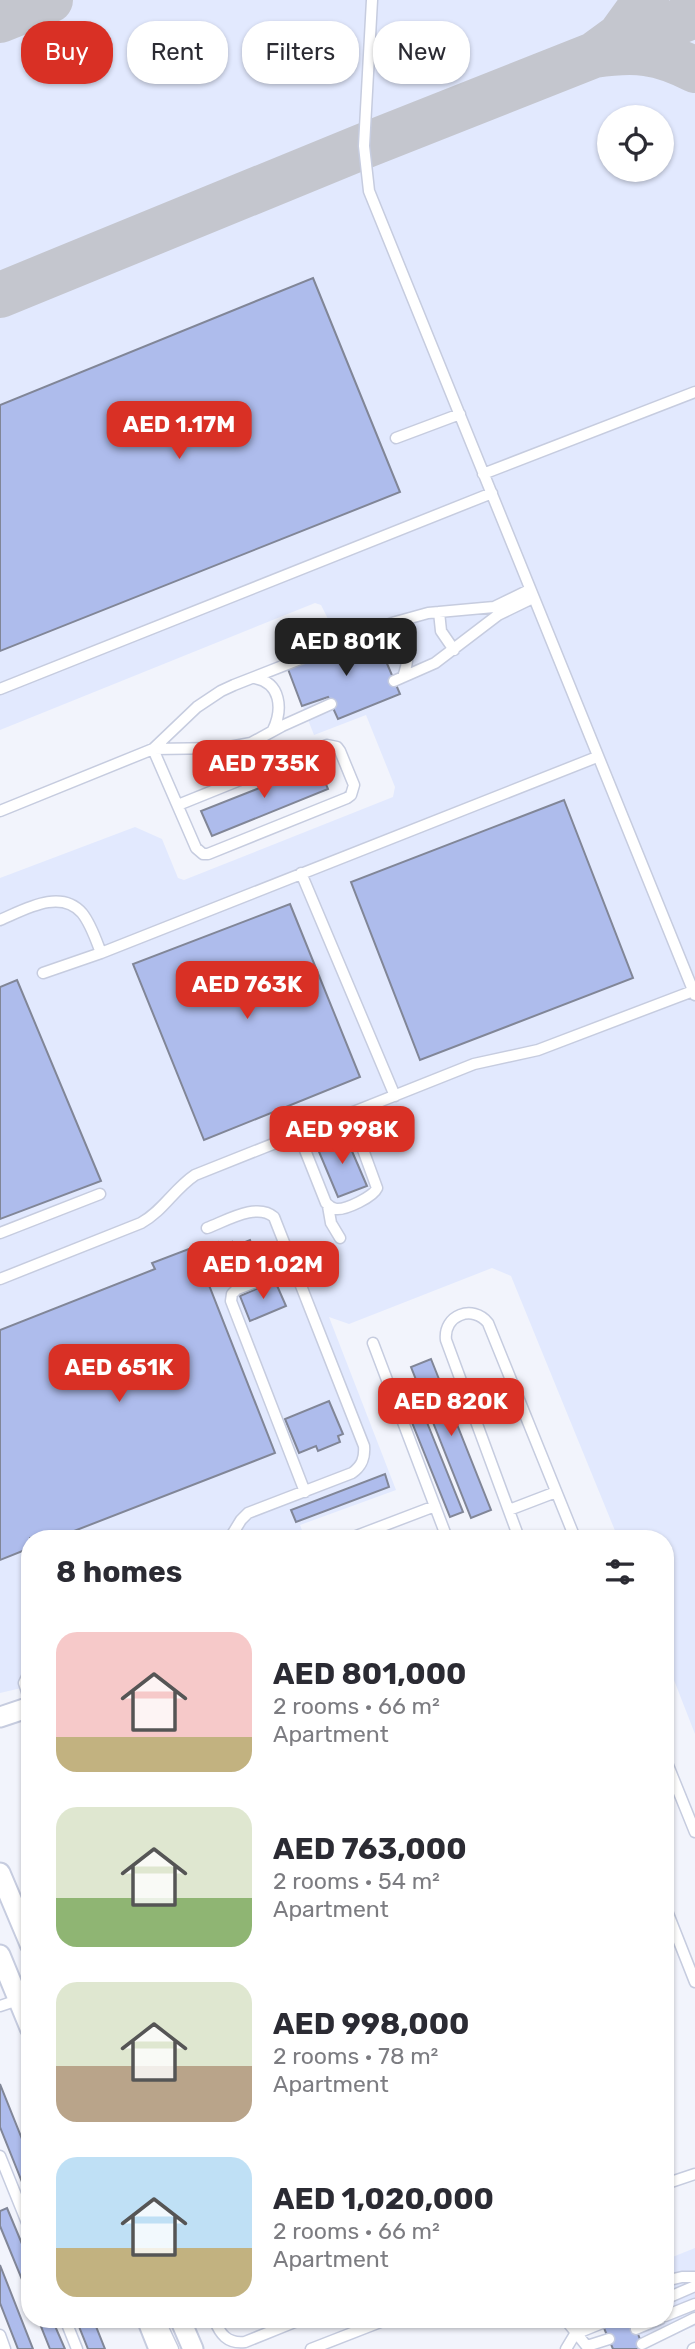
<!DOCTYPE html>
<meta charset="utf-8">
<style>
:root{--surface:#fff;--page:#f2f2f3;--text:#2b2b33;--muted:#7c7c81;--accent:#d93025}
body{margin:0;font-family:Rubik,sans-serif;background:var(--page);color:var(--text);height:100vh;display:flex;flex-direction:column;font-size:26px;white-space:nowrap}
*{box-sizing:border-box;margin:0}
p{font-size:23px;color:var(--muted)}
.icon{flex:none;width:38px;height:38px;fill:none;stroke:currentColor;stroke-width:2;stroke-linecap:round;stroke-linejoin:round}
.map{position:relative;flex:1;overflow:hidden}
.side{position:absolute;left:21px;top:1530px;width:653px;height:798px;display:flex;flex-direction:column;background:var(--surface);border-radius:28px;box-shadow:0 2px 5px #0004}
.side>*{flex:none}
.banner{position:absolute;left:21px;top:21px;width:654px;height:63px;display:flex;gap:14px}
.controls{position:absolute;left:597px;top:105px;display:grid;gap:14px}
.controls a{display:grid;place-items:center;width:77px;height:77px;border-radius:50%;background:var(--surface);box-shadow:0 2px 5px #0004;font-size:35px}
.price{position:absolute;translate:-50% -60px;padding:0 16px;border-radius:14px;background:var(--accent);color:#fff;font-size:23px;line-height:46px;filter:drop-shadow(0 2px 4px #0008)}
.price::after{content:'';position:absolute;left:50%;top:42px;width:21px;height:16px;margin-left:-10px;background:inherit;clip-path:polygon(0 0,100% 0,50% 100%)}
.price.current{background:#222;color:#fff}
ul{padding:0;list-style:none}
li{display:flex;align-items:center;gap:21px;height:175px;padding:0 35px}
li span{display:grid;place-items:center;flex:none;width:196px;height:140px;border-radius:21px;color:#555}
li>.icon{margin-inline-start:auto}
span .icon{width:84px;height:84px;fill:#fffc;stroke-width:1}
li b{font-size:30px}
h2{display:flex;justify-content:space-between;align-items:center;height:84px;padding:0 35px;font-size:30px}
.pill{padding:0 24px;border-radius:28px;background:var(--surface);box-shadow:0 2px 5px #0004;font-size:24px;line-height:63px}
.pill.current{background:var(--accent);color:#fff}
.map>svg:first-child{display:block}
.built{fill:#e2e9fe;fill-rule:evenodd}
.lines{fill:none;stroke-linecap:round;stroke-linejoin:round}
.taxiway{stroke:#c4c6ce;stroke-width:46}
.building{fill:#aebcec;stroke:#818697;stroke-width:2}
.lane-casing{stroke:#c6ccdf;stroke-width:13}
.street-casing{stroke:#c6ccdf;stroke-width:23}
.lane{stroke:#fff;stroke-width:10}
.street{stroke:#fff;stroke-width:19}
</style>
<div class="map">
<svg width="695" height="2349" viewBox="0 0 695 2349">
<rect width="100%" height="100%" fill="#f2f4fc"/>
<path class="built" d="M 0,0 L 695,0 L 695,1734 L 665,1657 L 665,1538 L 618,1538 L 511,1276 L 492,1268 L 349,1324 L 329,1317 L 396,1490 L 300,1525 L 305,1538 L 30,1538 L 30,1686 L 0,1693 L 0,878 L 135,827 L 162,839 L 178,878 L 184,880 L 393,797 L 395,787 L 366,715 L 314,735 L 280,648 L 330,623 L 321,605 L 315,603 L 0,730 ZM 609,117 L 662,117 L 662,170 L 609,170 Z
M 695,2248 L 695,2326 L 638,2349 L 600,2319 L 665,2319 L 665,2260 Z"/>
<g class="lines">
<path class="taxiway" d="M 646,0 L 620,36 L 594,55 C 635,49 659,51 695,70
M 0,20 L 50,0
M 0,295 L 364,146 L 695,15"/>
</g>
<path class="building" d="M 313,278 L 400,492 L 0,651 L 0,405 Z
M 374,633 L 400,694 L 338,719 L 328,697 L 302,706 L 288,669 Z
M 318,765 L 328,789 L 212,836 L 201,811 Z
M 564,800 L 633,978 L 420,1060 L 351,882 Z
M 290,904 L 360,1077 L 204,1140 L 133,964 Z
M 17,980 L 101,1181 L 0,1219 L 0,987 Z
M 345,1135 L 367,1186 L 338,1197 L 317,1147 Z
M 250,1240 L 260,1266 L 209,1286 L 195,1251 L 218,1242 L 220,1247 L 232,1242 L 233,1247 Z
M 194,1247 L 275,1453 L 56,1538 L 30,1538 L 30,1548 L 0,1560 L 0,1330 L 155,1269 L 152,1263 Z
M 275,1281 L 286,1306 L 250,1321 L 240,1296 Z
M 431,1359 L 491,1510 L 471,1518 L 411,1367 Z
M 329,1401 L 343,1434 L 338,1436 L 340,1442 L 318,1451 L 316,1446 L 299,1453 L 285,1419 Z
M 424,1415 L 463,1512 L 450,1517 L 411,1420 Z
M 385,1474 L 389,1487 L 296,1522 L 291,1510 Z
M 0,2084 L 30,2159 L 30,2202 L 0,2127 Z
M 7,2208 L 30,2263 L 30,2299 L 0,2226 L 0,2211 Z
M 0,2265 L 33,2349 L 18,2349 L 0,2303 Z
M 38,2319 L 52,2319 L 65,2349 L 50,2349 Z
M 76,2319 L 93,2319 L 105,2349 L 88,2349 Z
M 600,2319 L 632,2319 L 643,2347 L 638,2349 L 613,2349 Z"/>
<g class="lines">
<g class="lane-casing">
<path id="lane" d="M 372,0 L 364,146 L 369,191 L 695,995
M 396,438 L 460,414
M 483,474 L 695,392
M 439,612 L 441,631 L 454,650
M 392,623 C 407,644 412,652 403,677
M 255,678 C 281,683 283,709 273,730
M 394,681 L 435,663 L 498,615 L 533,598
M 0,689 L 492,493
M 153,749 L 196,848 L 203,854 L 208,854 L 347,798 L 351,795 L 354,785 L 340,751 L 337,747 L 327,745 L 178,805
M 153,749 L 224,748 L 251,743 L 282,726 L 331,704
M 0,811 L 153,749 L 197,707 L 221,691 L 234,685 L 392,623 L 428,613 L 494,607 L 529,590
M 301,873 L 395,1096
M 0,920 C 24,910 60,888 82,913 C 91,924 96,940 101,953 L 597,757
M 43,973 L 101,953
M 299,1135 L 326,1203 C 329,1206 331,1208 336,1209 C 346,1210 373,1197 377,1188 L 350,1114
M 328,1206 L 331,1223 L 340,1238
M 207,1228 C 226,1221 257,1202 274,1217 L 364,1446 C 365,1458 362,1466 352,1473 L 248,1513 L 241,1520 L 230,1538
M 0,1233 L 100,1194
M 295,1267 L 237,1289 L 232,1294 L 231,1301 L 305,1492
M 0,1279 L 141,1223 C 163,1211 174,1189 195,1175 L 474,1064 L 538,1050 L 693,991
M 373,1343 L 447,1538
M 509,1510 L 556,1492
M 351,1538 L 435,1506
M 519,1538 L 446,1340 C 443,1315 473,1304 488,1323 L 575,1538
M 30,1671 L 24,1683 L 30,1701
M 665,1758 L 695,1832
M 665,1906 L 695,1982
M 0,2006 L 18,2000
M 0,2156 L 30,2230
M 665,2184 L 695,2174
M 665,2281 L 682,2277 L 695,2277
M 665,2299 L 695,2286
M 665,2316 L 695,2304
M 65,2319 L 77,2349
M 154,2319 L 164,2330 L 173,2349
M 214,2319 C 220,2334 227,2344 245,2342 L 302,2319
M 565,2319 L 589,2349
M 636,2329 L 660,2319
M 0,2335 L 5,2349
M 642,2344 L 695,2318
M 587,2346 L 609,2339
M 311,2349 L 388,2319
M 566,2349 L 575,2334 L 602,2323
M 693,2349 L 695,2348"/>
</g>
<g class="street-casing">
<path id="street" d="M 0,1717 L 30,1707
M 0,1873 L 30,1944
M 0,1955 L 30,2028
M 147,2319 L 159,2349
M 180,2319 L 193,2349"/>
</g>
<use href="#lane" class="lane"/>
<use href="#street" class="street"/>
</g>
</svg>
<div class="controls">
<a><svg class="icon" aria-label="locate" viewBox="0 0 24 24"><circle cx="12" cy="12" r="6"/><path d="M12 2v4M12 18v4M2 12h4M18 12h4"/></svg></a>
</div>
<b class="price" style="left:179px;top:461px">AED 1.17M</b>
<b class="price current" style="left:346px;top:678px">AED 801K</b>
<b class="price" style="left:264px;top:800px">AED 735K</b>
<b class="price" style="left:247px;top:1021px">AED 763K</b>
<b class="price" style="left:342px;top:1166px">AED 998K</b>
<b class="price" style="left:263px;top:1301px">AED 1.02M</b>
<b class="price" style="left:119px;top:1404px">AED 651K</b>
<b class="price" style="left:451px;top:1438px">AED 820K</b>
<div class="banner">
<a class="pill current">Buy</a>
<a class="pill">Rent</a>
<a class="pill">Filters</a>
<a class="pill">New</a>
</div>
<section class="side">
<h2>8 homes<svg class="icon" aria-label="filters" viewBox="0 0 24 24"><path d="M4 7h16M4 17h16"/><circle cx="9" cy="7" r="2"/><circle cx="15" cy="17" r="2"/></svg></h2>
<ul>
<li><span style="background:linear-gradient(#f6c9c9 75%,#c2b280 0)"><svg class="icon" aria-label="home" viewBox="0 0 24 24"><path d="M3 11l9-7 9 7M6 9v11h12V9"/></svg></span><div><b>AED 801,000</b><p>2 rooms · 66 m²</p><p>Apartment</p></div></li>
<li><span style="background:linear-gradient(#dfe7d0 65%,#8fb573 0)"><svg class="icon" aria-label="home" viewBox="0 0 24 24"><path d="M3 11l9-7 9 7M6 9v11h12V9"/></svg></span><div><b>AED 763,000</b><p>2 rooms · 54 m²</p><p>Apartment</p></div></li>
<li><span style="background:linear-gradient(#dfe7d0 60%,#b9a48a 0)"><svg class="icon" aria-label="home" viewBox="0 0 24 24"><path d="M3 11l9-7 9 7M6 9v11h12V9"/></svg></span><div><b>AED 998,000</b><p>2 rooms · 78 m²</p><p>Apartment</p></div></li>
<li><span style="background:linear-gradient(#bfe0f5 65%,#c2b280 0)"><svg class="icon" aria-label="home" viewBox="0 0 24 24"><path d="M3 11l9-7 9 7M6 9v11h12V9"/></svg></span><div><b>AED 1,020,000</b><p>2 rooms · 66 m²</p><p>Apartment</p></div></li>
</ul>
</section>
</div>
